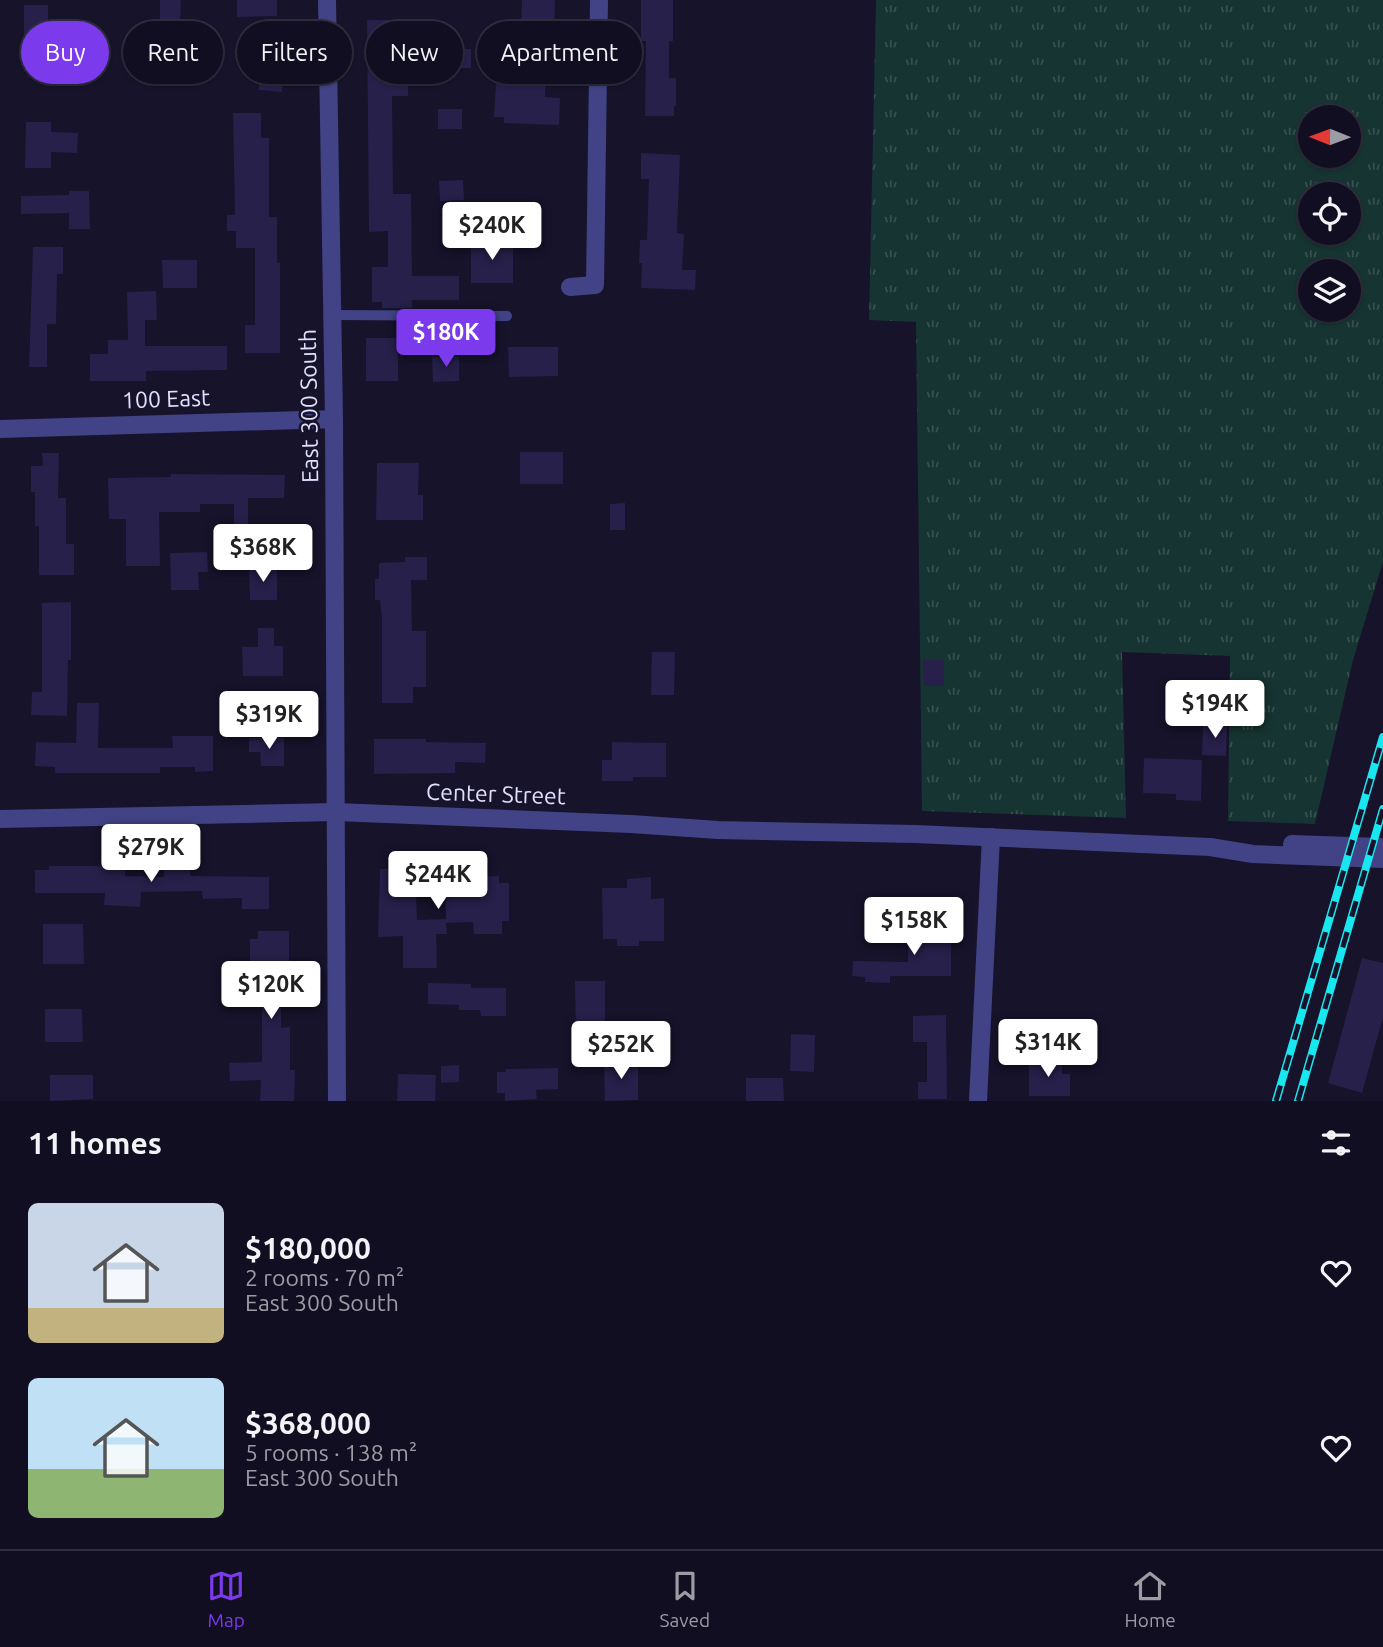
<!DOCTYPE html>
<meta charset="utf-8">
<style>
:root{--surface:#100e20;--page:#191729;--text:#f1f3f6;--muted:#9c9ca5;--line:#302e3e;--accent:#7c3aed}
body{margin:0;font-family:Ubuntu,sans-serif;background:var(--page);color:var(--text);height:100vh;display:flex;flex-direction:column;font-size:26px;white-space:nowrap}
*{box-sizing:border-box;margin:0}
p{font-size:23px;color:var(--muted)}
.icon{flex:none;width:38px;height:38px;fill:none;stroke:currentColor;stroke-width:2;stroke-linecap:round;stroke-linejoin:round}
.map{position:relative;height:1101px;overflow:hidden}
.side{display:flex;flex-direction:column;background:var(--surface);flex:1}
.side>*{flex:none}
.guide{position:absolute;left:21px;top:21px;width:700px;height:63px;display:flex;gap:14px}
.needle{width:46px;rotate:271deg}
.controls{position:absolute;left:1298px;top:105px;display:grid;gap:14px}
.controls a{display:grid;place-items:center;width:63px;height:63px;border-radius:50%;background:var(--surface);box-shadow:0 2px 5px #0004,0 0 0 2px var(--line);font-size:35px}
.price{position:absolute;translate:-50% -60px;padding:0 16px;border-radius:7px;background:#fff;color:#222;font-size:23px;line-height:46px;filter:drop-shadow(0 2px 4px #0008)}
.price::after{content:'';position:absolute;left:50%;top:42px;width:21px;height:16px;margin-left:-10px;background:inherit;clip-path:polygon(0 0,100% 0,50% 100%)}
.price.on{background:var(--accent);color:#fff}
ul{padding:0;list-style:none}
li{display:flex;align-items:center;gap:21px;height:175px;padding:0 28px}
li span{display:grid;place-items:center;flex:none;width:196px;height:140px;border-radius:10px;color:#555}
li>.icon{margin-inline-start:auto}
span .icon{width:84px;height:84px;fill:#fffc;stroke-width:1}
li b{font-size:30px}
h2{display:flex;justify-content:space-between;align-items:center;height:84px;padding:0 28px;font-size:30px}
.tag{padding:0 24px;border-radius:32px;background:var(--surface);box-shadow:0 2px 5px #0004,0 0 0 2px var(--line);font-size:24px;line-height:63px}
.tag.on{background:var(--accent);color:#fff}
.tabs{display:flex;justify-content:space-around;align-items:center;height:98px;border-top:2px solid var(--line);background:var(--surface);font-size:19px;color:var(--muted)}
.tabs a{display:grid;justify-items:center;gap:4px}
.tabs .on{color:var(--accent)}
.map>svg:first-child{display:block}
.grass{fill:url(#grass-tufts);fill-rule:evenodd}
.building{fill:#26204a}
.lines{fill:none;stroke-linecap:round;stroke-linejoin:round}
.service{stroke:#414386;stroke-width:10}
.minor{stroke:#414386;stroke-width:18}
.tertiary{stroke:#414386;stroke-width:18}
.rail-casing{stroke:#18e7f0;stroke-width:8}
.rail{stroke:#16132b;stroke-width:5;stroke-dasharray:16;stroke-linecap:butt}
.labels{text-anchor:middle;stroke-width:5;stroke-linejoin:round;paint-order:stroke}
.street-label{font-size:23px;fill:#e0dffd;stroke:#16132b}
</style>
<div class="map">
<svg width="1383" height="1101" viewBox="0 0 1383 1101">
<defs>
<pattern id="grass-tufts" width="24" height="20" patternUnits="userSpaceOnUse" patternTransform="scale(1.75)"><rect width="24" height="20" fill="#163431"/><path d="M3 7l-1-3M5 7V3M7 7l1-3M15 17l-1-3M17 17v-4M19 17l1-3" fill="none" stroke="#385150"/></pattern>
</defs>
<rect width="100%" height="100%" fill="#16132b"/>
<path class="grass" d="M 876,0 L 1383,0 L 1383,562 L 1353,660 L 1315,824 L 1228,821 L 1230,656 L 1122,652 L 1126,818 L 922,811 L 916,322 L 869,320 ZM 1311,117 L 1349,117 L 1349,156 L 1311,156 ZM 1311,194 L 1349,194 L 1349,233 L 1311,233 ZM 1311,271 L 1349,271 L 1349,310 L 1311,310 Z"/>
<path class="building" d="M 160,0 L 181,0 L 180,20 L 160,20 Z
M 237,0 L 277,0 L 277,16 L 237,17 Z
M 522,0 L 555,0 L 554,38 L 524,37 L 525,28 L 521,27 Z
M 641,0 L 673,0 L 673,41 L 669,41 L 669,78 L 676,78 L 676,106 L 674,106 L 674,116 L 645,116 L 646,41 L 641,41 Z
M 24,5 L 48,5 L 48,25 L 57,25 L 60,71 L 24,71 Z
M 367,20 L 408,20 L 408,96 L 392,96 L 393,194 L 411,194 L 412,276 L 459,276 L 459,300 L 412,300 L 412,308 L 382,308 L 382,302 L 372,302 L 372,267 L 388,267 L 388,231 L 369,232 Z
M 443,48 L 471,49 L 471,68 L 443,68 Z
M 501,63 L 542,64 L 542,77 L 546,77 L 545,97 L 560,98 L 559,125 L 504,123 L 504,117 L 494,117 L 496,84 L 500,84 Z
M 260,64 L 283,66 L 282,92 L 259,90 Z
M 438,109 L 462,109 L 462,129 L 438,129 Z
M 233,113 L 261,113 L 261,138 L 269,138 L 269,217 L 277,217 L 277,263 L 280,263 L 280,353 L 245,353 L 245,325 L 255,325 L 255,248 L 236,248 L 236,231 L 227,231 L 227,215 L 235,215 Z
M 26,122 L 51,122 L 51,132 L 78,133 L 77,153 L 51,152 L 51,168 L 25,168 Z
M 641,153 L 680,155 L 677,233 L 684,234 L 682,270 L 696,270 L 695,290 L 641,288 L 642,263 L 639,263 L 640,240 L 647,240 L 649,179 L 641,179 Z
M 463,180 L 464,200 L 440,201 L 439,181 Z
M 69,191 L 89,191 L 90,229 L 69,229 L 69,213 L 21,214 L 21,196 L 69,195 Z
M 471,240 L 513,240 L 513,283 L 471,283 Z
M 33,247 L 63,247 L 63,274 L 57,274 L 56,324 L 47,324 L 47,367 L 29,367 Z
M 162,260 L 197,260 L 197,288 L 163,288 Z
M 156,291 L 157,320 L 145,320 L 145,346 L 227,346 L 227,370 L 146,371 L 146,381 L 90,381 L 90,354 L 108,354 L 108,340 L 128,340 L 127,292 Z
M 401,327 L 421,327 L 420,345 L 400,345 Z
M 366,338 L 398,338 L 398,381 L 366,381 Z
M 508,347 L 558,347 L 558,376 L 509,377 Z
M 432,357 L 459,357 L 459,381 L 433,382 Z
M 520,452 L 563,452 L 563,484 L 520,484 Z
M 42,453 L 59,453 L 58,498 L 66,498 L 66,544 L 74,544 L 74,575 L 39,575 L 39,526 L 35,526 L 35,492 L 31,492 L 31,466 L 43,466 Z
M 377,463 L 419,463 L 418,495 L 423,495 L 423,520 L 376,520 Z
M 171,474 L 285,475 L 284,498 L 248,498 L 248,534 L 234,534 L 234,504 L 200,504 L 200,512 L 159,512 L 160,566 L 126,566 L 126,519 L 109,519 L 108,478 L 171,477 Z
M 625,503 L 625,530 L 610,530 L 610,504 Z
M 207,552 L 208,572 L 198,572 L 199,590 L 171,590 L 170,553 Z
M 405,557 L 427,557 L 427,580 L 411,580 L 412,631 L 426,631 L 426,687 L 413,687 L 413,703 L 382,703 L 382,621 L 380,600 L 375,600 L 375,579 L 379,579 L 379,563 L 405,562 Z
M 249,568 L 277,568 L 277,600 L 250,600 Z
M 71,602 L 71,660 L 68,660 L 67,716 L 31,715 L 32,692 L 42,692 L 42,603 Z
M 258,628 L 274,628 L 274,646 L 283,646 L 283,676 L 243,676 L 242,647 L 258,647 Z
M 652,652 L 675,652 L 674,695 L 651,695 Z
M 923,660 L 944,660 L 944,686 L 923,686 Z
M 77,703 L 99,703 L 98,748 L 173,748 L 172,736 L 213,736 L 213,771 L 195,772 L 195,767 L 160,767 L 160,773 L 55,773 L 55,767 L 35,766 L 36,742 L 76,743 Z
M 236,707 L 236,727 L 221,727 L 220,708 Z
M 1203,724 L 1227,724 L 1226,756 L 1202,755 Z
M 249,738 L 284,738 L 284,766 L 261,766 L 260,752 L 249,752 Z
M 374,739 L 426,739 L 426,742 L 486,743 L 485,763 L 455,762 L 455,773 L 374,774 Z
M 612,742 L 666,743 L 666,777 L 633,777 L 633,781 L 602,781 L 602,760 L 612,760 Z
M 1144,758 L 1202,760 L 1201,801 L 1176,800 L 1176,794 L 1143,793 Z
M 164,858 L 190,858 L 190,876 L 269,877 L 269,909 L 242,909 L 242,898 L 203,899 L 202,891 L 141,892 L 140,907 L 104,905 L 105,893 L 35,893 L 35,870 L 49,870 L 49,866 L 106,866 L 106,863 L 125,864 L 125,876 L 164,877 Z
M 415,868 L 417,920 L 446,919 L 445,877 L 454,877 L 454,873 L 475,873 L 475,877 L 499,876 L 499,883 L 509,883 L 509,921 L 502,921 L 502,934 L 474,934 L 473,922 L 446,923 L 447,934 L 436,934 L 437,968 L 403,968 L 403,936 L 378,937 L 380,869 Z
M 651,877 L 651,899 L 664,898 L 664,941 L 639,941 L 639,946 L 617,946 L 617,939 L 603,939 L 602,888 L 627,888 L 627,879 Z
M 43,924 L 83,924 L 84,964 L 43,964 Z
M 908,926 L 951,926 L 951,976 L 890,976 L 890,983 L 865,982 L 865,977 L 852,976 L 853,961 L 908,962 Z
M 258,931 L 289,931 L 289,982 L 281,983 L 281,1028 L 290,1027 L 290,1070 L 295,1070 L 294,1101 L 260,1101 L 261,1080 L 230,1081 L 229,1063 L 262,1062 L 262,983 L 259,983 L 258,968 L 250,968 L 250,939 L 258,939 Z
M 1362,958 L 1383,963 L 1383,1017 L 1362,1093 L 1328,1083 Z
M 575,981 L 605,981 L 605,1028 L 595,1028 L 595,1041 L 576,1041 Z
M 428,983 L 471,984 L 471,988 L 506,988 L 506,1016 L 481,1016 L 480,1010 L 459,1010 L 459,1005 L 428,1004 Z
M 45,1009 L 82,1009 L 83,1042 L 45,1042 Z
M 946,1015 L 947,1099 L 918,1099 L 918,1082 L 927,1082 L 927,1042 L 913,1042 L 913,1016 Z
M 791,1034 L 815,1035 L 814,1072 L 790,1071 Z
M 1029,1060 L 1062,1060 L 1062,1074 L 1070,1074 L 1070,1096 L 1029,1096 Z
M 604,1062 L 638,1062 L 638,1100 L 605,1101 Z
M 459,1065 L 459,1082 L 441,1083 L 441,1066 Z
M 558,1068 L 558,1089 L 536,1090 L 537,1099 L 505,1101 L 505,1093 L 497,1093 L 497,1072 L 506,1072 L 506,1069 Z
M 398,1074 L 436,1075 L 435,1101 L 397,1101 Z
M 50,1075 L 93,1075 L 93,1099 L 50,1101 Z
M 746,1078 L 783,1078 L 784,1101 L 746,1101 Z"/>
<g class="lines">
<path class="service" d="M 332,315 L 507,316"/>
<path class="minor" d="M 327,0 L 334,419 L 337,1101
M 570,287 L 595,285 L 599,0
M 0,429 L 334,419
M 978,1101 L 991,837"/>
<path class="tertiary" d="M 0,819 L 336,812 L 631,824 L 718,830 L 915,834 L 1210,847 L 1253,854 L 1383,859
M 1292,844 L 1380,847"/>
<g class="rail-casing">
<path id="rail" d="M 1276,1101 L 1383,737
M 1298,1101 L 1383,809"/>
</g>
<use href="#rail" class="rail"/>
</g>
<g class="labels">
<g class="street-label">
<text transform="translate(166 399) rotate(-2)" y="8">100 East</text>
<text transform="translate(309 406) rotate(-91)" y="8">East 300 South</text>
<text transform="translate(496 794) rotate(2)" y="8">Center Street</text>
</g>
</g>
</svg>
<div class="controls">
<a><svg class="needle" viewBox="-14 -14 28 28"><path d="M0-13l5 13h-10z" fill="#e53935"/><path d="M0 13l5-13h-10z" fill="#9c9ca5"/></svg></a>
<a><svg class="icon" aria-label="locate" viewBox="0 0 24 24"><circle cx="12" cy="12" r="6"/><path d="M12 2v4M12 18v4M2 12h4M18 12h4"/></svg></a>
<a><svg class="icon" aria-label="layers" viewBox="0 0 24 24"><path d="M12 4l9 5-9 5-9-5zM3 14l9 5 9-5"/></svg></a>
</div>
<b class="price" style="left:492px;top:262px">$240K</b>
<b class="price on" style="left:446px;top:369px">$180K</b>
<b class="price" style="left:263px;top:584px">$368K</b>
<b class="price" style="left:1215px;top:740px">$194K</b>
<b class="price" style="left:269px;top:751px">$319K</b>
<b class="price" style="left:151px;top:884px">$279K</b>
<b class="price" style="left:438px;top:911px">$244K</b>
<b class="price" style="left:914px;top:957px">$158K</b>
<b class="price" style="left:271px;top:1021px">$120K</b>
<b class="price" style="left:1048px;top:1079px">$314K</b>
<b class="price" style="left:621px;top:1081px">$252K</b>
<div class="guide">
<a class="tag on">Buy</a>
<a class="tag">Rent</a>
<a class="tag">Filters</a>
<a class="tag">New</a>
<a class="tag">Apartment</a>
</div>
</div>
<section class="side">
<h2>11 homes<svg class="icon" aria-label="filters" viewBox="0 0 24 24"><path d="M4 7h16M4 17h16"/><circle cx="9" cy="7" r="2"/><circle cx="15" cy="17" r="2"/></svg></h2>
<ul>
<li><span style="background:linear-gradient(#c9d6e8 75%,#c2b280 0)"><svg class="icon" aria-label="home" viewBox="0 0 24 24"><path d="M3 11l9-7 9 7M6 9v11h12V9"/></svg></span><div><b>$180,000</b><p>2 rooms · 70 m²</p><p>East 300 South</p></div><svg class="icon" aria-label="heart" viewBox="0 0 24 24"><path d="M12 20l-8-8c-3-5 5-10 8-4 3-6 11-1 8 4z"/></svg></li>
<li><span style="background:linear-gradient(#bfe0f5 65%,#8fb573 0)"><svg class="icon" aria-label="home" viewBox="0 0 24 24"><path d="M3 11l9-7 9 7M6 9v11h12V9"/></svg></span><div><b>$368,000</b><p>5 rooms · 138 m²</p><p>East 300 South</p></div><svg class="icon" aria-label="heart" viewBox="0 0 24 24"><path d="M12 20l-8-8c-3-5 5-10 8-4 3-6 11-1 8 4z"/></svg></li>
</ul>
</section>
<nav class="tabs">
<a class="on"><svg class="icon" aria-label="map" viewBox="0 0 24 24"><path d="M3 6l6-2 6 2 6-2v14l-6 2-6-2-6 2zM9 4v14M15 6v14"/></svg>Map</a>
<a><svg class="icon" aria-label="saved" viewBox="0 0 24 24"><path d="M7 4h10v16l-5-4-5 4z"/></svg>Saved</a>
<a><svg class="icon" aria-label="home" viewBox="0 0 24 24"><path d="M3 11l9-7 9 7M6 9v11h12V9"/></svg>Home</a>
</nav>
